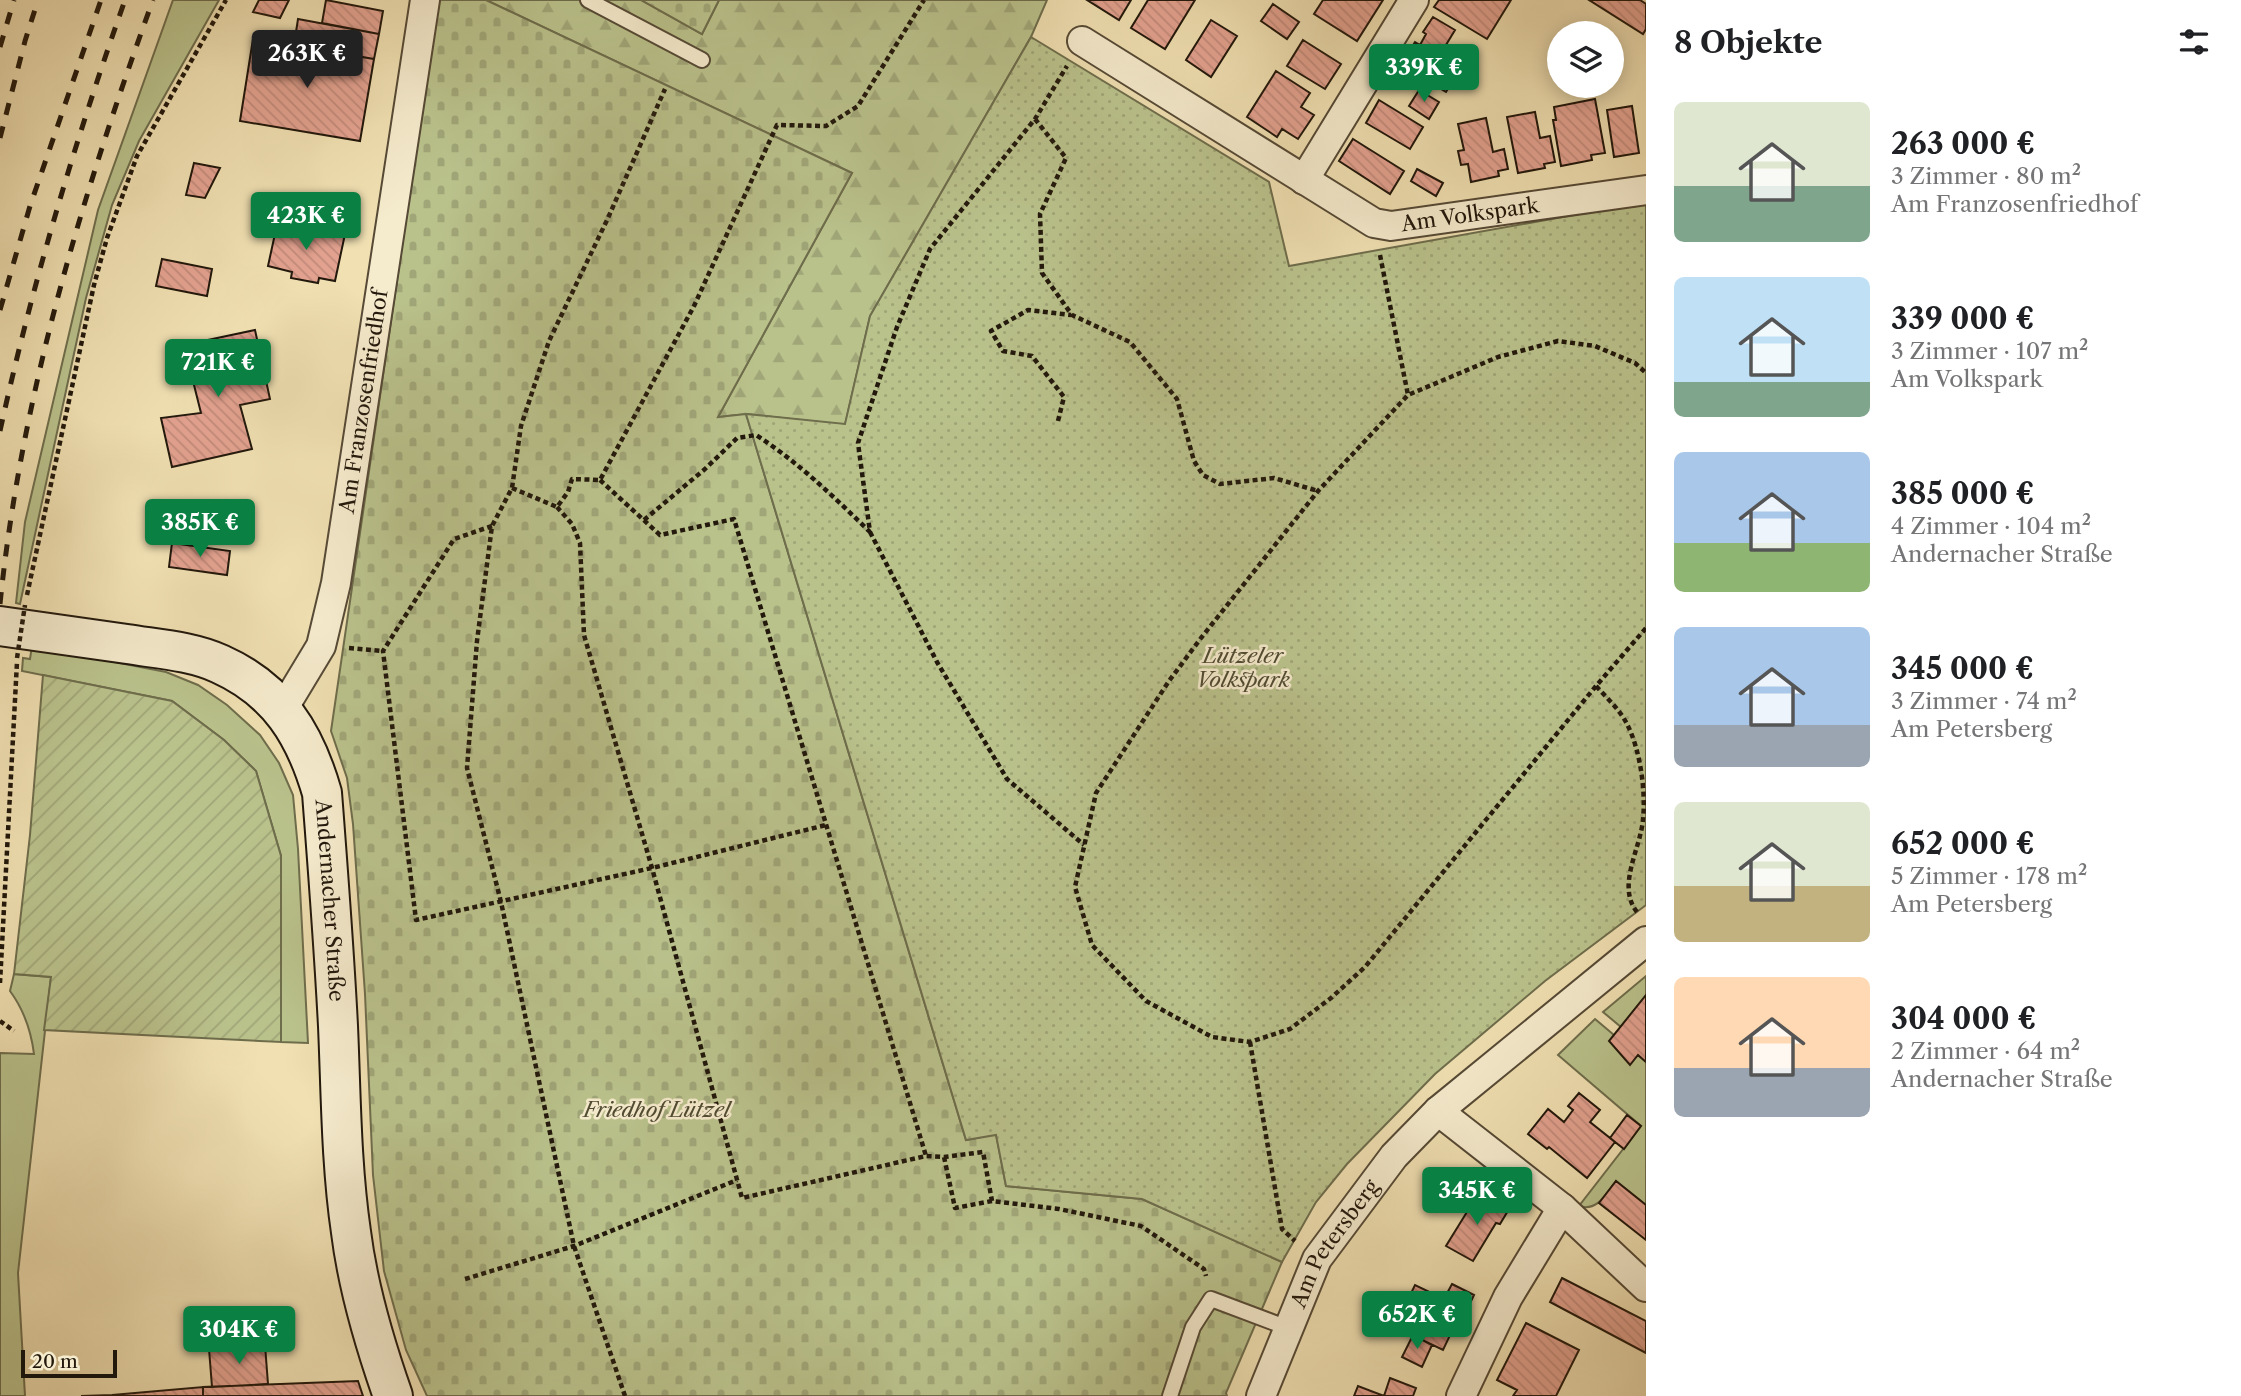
<!DOCTYPE html>
<html lang="de">
<meta charset="utf-8">
<style>
:root{--surface:#fff;--page:#f6f6f6;--text:#202124;--muted:#757577;--accent:#0b8043}
body{margin:0;font-family:"Libre Caslon Text",serif;background:var(--page);color:var(--text);height:100vh;display:flex;flex-direction:column;font-size:26px;white-space:nowrap}
*{box-sizing:border-box;margin:0}
p{font-size:23px;color:var(--muted)}
.icon{flex:none;width:38px;height:38px;fill:none;stroke:currentColor;stroke-width:2;stroke-linecap:round;stroke-linejoin:round}
.map{position:relative;flex:1;overflow:hidden}
.side{display:flex;flex-direction:column;background:var(--surface);width:595px}
.side>*{flex:none}
.buttons{position:absolute;left:1547px;top:21px;display:grid;gap:14px}
.buttons a{display:grid;place-items:center;width:77px;height:77px;border-radius:50%;background:var(--surface);box-shadow:0 4px 18px #0003;font-size:35px}
.scale{position:absolute;left:21px;bottom:18px;width:96px;box-sizing:border-box;padding-left:7px;border:4px solid #22180c;border-top:0;font-size:19px;line-height:24px;white-space:nowrap;color:#22180c;-webkit-text-stroke:5px #f5ebcd;paint-order:stroke}
.price{position:absolute;translate:-50% -60px;padding:0 16px;border-radius:7px;background:var(--accent);color:#fff;font-size:23px;line-height:46px;filter:drop-shadow(0 2px 4px #0008)}
.price::after{content:'';position:absolute;left:50%;top:42px;width:21px;height:16px;margin-left:-10px;background:inherit;clip-path:polygon(0 0,100% 0,50% 100%)}
.price.current{background:#222;color:#fff}
ul{padding:0;list-style:none}
li{display:flex;align-items:center;gap:21px;height:175px;padding:0 28px}
li span{display:grid;place-items:center;flex:none;width:196px;height:140px;border-radius:10px;color:#555}
li>.icon{margin-inline-start:auto}
span .icon{width:84px;height:84px;fill:#fffc;stroke-width:1}
li b{font-size:30px}
h2{display:flex;justify-content:space-between;align-items:center;height:84px;padding:0 28px;font-size:30px}
main{display:flex;flex:1;min-height:0}
.map>svg:first-child{display:block}
.grass{fill:#bac28c;stroke:#6e6d4c;stroke-width:2}
.forest{fill:url(#forest-firs);stroke:#6e6d4c;stroke-width:2}
.cemetery{fill:url(#cemetery-stones);stroke:#6e6d4c;stroke-width:2}
.park{fill:url(#park-dots);stroke:#6e6d4c;stroke-width:2}
.garden{fill:url(#garden-furrows);stroke:#6e6d4c;stroke-width:2}
.building{fill:url(#building-back-hatch);stroke:#22180c;stroke-width:2}
.lines{fill:none;stroke-linecap:round;stroke-linejoin:round}
.lane-casing{stroke:#564a36;stroke-width:18}
.street-casing{stroke:#564a36;stroke-width:32}
.secondary-casing{stroke:#22180c;stroke-width:42}
.path{stroke:#22180c;stroke-width:4.5;stroke-dasharray:5 3.5;stroke-linecap:butt}
.lane{stroke:#f5ebcd;stroke-width:14}
.street{stroke:#f5ebcd;stroke-width:28}
.secondary{stroke:#f5ebcd;stroke-width:38}
.rail{stroke:#22180c;stroke-width:5;stroke-dasharray:12 12;stroke-linecap:butt}
.path-bridge{stroke:#22180c;stroke-width:4.5;stroke-dasharray:5 3.5;stroke-linecap:butt}
.labels{text-anchor:middle;stroke-width:5;stroke-linejoin:round;paint-order:stroke}
.street-label{font-size:21px;fill:#22180c;stroke:#f5ebcd}
.park-label{font-size:21px;font-style:italic;fill:#504b32;stroke:#f5ebcd}
</style>
<main>
<div class="map">
<svg width="1646" height="1396" viewBox="0 0 1646 1396">
<defs>
<pattern id="forest-firs" width="22" height="20" patternUnits="userSpaceOnUse" patternTransform="scale(1.75)"><rect width="22" height="20" fill="#bac28c"/><path d="M5 1l3.5 6h-7zM16 11l3.5 6h-7z" fill="#a0a678"/></pattern>
<pattern id="cemetery-stones" width="16" height="16" patternUnits="userSpaceOnUse" patternTransform="scale(1.75)"><rect width="16" height="16" fill="#bac28c"/><path d="M2 7V4a2 2 0 0 1 4 0v3zM10 15v-3a2 2 0 0 1 4 0v3z" fill="#a0a678"/></pattern>
<pattern id="park-dots" width="8" height="8" patternUnits="userSpaceOnUse" patternTransform="scale(1.75)"><rect width="8" height="8" fill="#bac28c"/><path d="M2 2h.1M6 6h.1" fill="none" stroke="#a0a678" stroke-width="1.8" stroke-linecap="round"/></pattern>
<pattern id="garden-furrows" width="10" height="10" patternUnits="userSpaceOnUse" patternTransform="scale(1.75)"><rect width="10" height="10" fill="#bac28c"/><path d="M-1 1l2-2M0 10L10 0M9 11l2-2" fill="none" stroke="#a0a678"/></pattern>
<pattern id="building-back-hatch" width="6" height="6" patternUnits="userSpaceOnUse" patternTransform="scale(1.75)"><rect width="6" height="6" fill="#e3a290"/><path d="M-1 5l2 2M0 0l6 6M5-1l2 2" fill="none" stroke="#c28b7b"/></pattern>
</defs>
<rect width="100%" height="100%" fill="#f0e0b2"/>
<filter id="stains"><feTurbulence type="fractalNoise" baseFrequency=".00286" numOctaves="4"/><feColorMatrix values="0 0 0 0 .2 0 0 0 0 .09 0 0 0 0 .02 0 0 0 .5 -.17"/></filter>
<radialGradient id="worn" r=".72"><stop offset=".6" stop-color="#630" stop-opacity="0"/><stop offset="1" stop-color="#630" stop-opacity=".3"/></radialGradient>
<path class="grass" d="M 173,0 L 219,0 L 139,141 L 112,205 L 86,298 L 20,604 L 16,603 L 25,522 L 98,210 Z
M 32,646 L 166,672 L 198,685 L 227,705 L 260,735 L 279,763 L 293,795 L 298,849 L 308,1043 L 281,1042 L 281,856 L 256,771 L 224,740 L 172,701 L 22,671 L 23,658 L 30,659 Z
M 14,974 L 51,977 L 18,1273 L 25,1396 L 0,1396 L 0,1053 L 34,1054 C 31,1030 24,1010 10,991 Z
M 1646,976 L 1646,995 L 1621,1027 L 1603,1012 Z
M 1595,1019 L 1646,1062 L 1646,1205 L 1616,1181 C 1606,1194 1597,1212 1579,1206 L 1641,1126 L 1558,1055 Z"/>
<path class="forest" d="M 486,0 L 641,0 L 702,34 L 719,0 L 1047,0 L 1031,37 L 870,316 L 845,425 L 747,414 L 718,417 L 852,173 Z"/>
<path class="cemetery" d="M 438,0 L 486,0 L 852,173 L 718,417 L 746,414 L 966,1140 L 996,1134 L 1006,1186 L 1142,1199 L 1282,1262 L 1226,1393 L 1227,1396 L 427,1396 L 406,1350 L 384,1271 L 373,1175 L 365,994 L 353,824 L 347,778 L 331,731 Z
M 641,0 L 719,0 L 702,34 Z"/>
<path class="park" d="M 1031,37 L 1269,182 L 1289,266 L 1646,202 L 1646,905 L 1545,981 L 1435,1074 L 1347,1164 L 1316,1202 L 1282,1262 L 1142,1199 L 1006,1186 L 996,1135 L 966,1140 L 746,414 L 845,424 L 870,316 Z"/>
<path class="garden" d="M 43,675 L 172,701 L 224,740 L 256,771 L 281,856 L 281,1042 L 44,1030 L 51,977 L 14,974 L 30,835 Z"/>
<path class="building" d="M 259,0 L 289,0 L 280,18 L 253,12 Z
M 326,0 L 383,11 L 379,34 L 322,23 Z
M 1087,0 L 1131,0 L 1119,20 Z
M 1148,0 L 1195,0 L 1165,49 L 1131,28 Z
M 1323,0 L 1383,0 L 1357,41 L 1314,14 Z
M 1439,0 L 1511,0 L 1487,39 L 1434,7 Z
M 1589,0 L 1640,0 L 1646,4 L 1646,29 L 1643,34 Z
M 1273,4 L 1299,22 L 1287,39 L 1261,21 Z
M 1433,17 L 1455,30 L 1446,45 L 1453,49 L 1446,61 L 1460,69 L 1446,92 L 1401,65 L 1415,42 L 1420,45 L 1426,34 L 1423,32 Z
M 298,19 L 379,34 L 374,59 L 294,45 Z
M 1211,20 L 1237,36 L 1211,77 L 1186,60 Z
M 253,39 L 374,59 L 360,141 L 240,121 Z
M 1303,40 L 1341,64 L 1325,89 L 1287,66 Z
M 1276,71 L 1310,93 L 1301,107 L 1314,115 L 1298,139 L 1282,129 L 1277,137 L 1247,117 Z
M 1419,90 L 1439,102 L 1429,119 L 1409,106 Z
M 1595,99 L 1605,153 L 1591,155 L 1592,160 L 1561,166 L 1553,120 L 1556,120 L 1554,107 Z
M 1379,100 L 1423,127 L 1410,149 L 1366,123 Z
M 1632,106 L 1639,153 L 1614,157 L 1607,110 Z
M 1535,112 L 1540,138 L 1550,136 L 1555,162 L 1544,164 L 1545,168 L 1518,173 L 1507,117 Z
M 1486,118 L 1493,152 L 1504,149 L 1508,169 L 1498,171 L 1499,176 L 1471,182 L 1468,164 L 1461,165 L 1458,151 L 1464,150 L 1458,124 Z
M 1353,139 L 1404,171 L 1390,194 L 1339,161 Z
M 194,163 L 220,168 L 205,198 L 186,195 Z
M 1417,169 L 1443,183 L 1436,196 L 1411,181 Z
M 278,220 L 345,234 L 335,281 L 319,278 L 318,283 L 291,278 L 292,272 L 268,266 Z
M 162,259 L 212,269 L 207,296 L 156,286 Z
M 255,330 L 270,399 L 240,405 L 252,449 L 172,467 L 161,418 L 201,413 L 184,345 Z
M 172,543 L 230,551 L 227,575 L 169,567 Z
M 1646,995 L 1646,1062 L 1638,1055 L 1630,1065 L 1609,1041 Z
M 1579,1093 L 1600,1110 L 1590,1122 L 1615,1142 L 1587,1178 L 1549,1147 L 1547,1149 L 1528,1134 L 1548,1109 L 1564,1122 L 1573,1110 L 1568,1106 Z
M 1627,1115 L 1641,1126 L 1624,1149 L 1610,1138 Z
M 1616,1181 L 1646,1205 L 1646,1240 L 1599,1203 Z
M 1484,1194 L 1509,1209 L 1500,1224 L 1496,1223 L 1473,1261 L 1446,1246 L 1470,1207 L 1475,1210 Z
M 1562,1278 L 1646,1321 L 1646,1353 L 1550,1302 Z
M 1452,1284 L 1474,1295 L 1466,1312 L 1462,1310 L 1443,1350 L 1416,1337 L 1420,1328 L 1399,1318 L 1415,1285 L 1444,1299 Z
M 1526,1323 L 1579,1350 L 1556,1396 L 1513,1396 L 1517,1390 L 1497,1380 Z
M 1413,1335 L 1432,1345 L 1422,1367 L 1402,1357 Z
M 265,1345 L 268,1384 L 212,1387 L 209,1349 Z
M 1390,1378 L 1416,1388 L 1413,1396 L 1354,1396 L 1358,1386 L 1384,1396 Z
M 358,1381 L 363,1396 L 203,1396 L 203,1387 Z
M 203,1387 L 203,1396 L 81,1396 L 112,1395 Z"/>
<g class="lines">
<g class="lane-casing">
<path id="lane" d="M 588,0 L 702,60
M 1170,1396 L 1193,1327 L 1211,1299 L 1288,1328"/>
</g>
<g class="street-casing">
<g id="street">
<path id="s1" d="M 1082,41 L 1374,223 L 1391,226 L 1646,190"/>
<path d="M 1304,180 L 1414,0"/>
<path id="s2" d="M 283,709 L 321,646 L 336,583 L 425,0"/>
<path d="M 1438,1111 L 1562,1208 L 1646,1287"/>
<path id="s3" d="M 1261,1396 L 1317,1259 L 1394,1156 L 1438,1111 L 1646,941"/>
<path d="M 1461,1396 L 1508,1297 L 1562,1208"/>
</g>
</g>
<g class="secondary-casing">
<g id="secondary">
<path id="s4" d="M 0,626 C 42,632 84,638 127,644 C 158,649 192,651 220,664 C 278,690 305,734 322,793 C 328,870 334,948 338,1026 C 341,1094 341,1164 351,1232 C 358,1288 374,1342 393,1396"/>
</g>
</g>
<path class="path" d="M 1035,119 L 1066,158 L 1040,214 L 1042,273 L 1072,315 L 1130,342 L 1177,399 L 1194,461 L 1203,475 L 1220,484 L 1274,478 L 1318,491
M 1380,255 L 1408,395
M 1058,421 L 1064,397 L 1032,356 L 1003,351 L 991,331 L 1028,310 L 1071,315
M 600,480 L 660,535 L 734,519 L 926,1156
M 512,488 L 557,507 L 568,492 L 572,479 L 600,480 L 694,306 L 777,125 L 826,126 L 858,106 L 924,0
M 557,507 L 572,524 L 580,543 L 584,635 L 652,868 L 742,1198 L 926,1156 L 944,1157 L 983,1152 L 992,1201
M 644,520 L 705,469 L 737,438 L 756,435 C 798,462 834,497 870,532 L 858,443 L 897,327 L 930,249 L 1035,119 L 1067,66
M 492,526 L 454,539 L 383,651 L 416,920 L 652,868 L 826,825
M 870,532 L 937,662 L 1007,779 L 1084,845
M 27,595 L 94,285 L 107,238 L 137,156 L 226,0
M 349,648 L 383,651
M 1596,686 L 1365,967 L 1331,998 L 1290,1029 L 1250,1042 L 1212,1037 L 1146,1001 L 1092,945 L 1075,887 L 1096,793 L 1169,681 L 1201,638 L 1318,491 L 1408,395 L 1498,357 L 1558,341 L 1595,346 L 1635,363 L 1646,373
M 1637,912 C 1616,886 1641,848 1643,819 C 1646,791 1640,749 1627,724 C 1620,710 1607,698 1596,686 L 1646,628
M 0,983 L 17,662
M 0,1021 L 14,1031
M 1250,1042 L 1282,1229 L 1295,1241
M 944,1157 L 955,1208 L 992,1201 L 1059,1209 L 1141,1226 L 1204,1269 L 1206,1276
M 465,1279 L 574,1246 L 737,1180
M 625,1396 L 574,1246 L 501,902 L 467,768 L 477,641 L 492,526 L 512,488 L 521,426 L 549,341 L 608,218 L 665,89"/>
<use href="#lane" class="lane"/>
<use href="#street" class="street"/>
<use href="#secondary" class="secondary"/>
<path class="rail" d="M 0,47 L 14,0
M 0,138 L 25,41 L 38,0
M 0,310 L 30,206 L 101,0
M 0,431 C 32,285 75,141 125,0
M 0,604 C 21,397 82,195 153,0"/>
<path class="path-bridge" d="M 17,658 L 25,605"/>
</g>
<g class="labels">
<g class="street-label">
<text dy="7" stroke="none"><textPath href="#s1" startOffset="441">Am Volkspark</textPath></text>
<text dy="7" stroke="none"><textPath href="#s2" startOffset="322">Am Franzosenfriedhof</textPath></text>
<text dy="7" stroke="none"><textPath href="#s4" startOffset="502">Andernacher Straße</textPath></text>
<text dy="7" stroke="none"><textPath href="#s3" startOffset="170">Am Petersberg</textPath></text>
</g>
<g class="park-label">
<text x="1243" y="663">Lützeler<tspan x="1243" dy="24">Volkspark</tspan></text>
<text x="657" y="1117">Friedhof Lützel</text>
</g>
</g>
<rect width="100%" height="100%" filter="url(#stains)"/>
<rect width="100%" height="100%" fill="url(#worn)"/>
</svg>
<div class="buttons">
<a><svg class="icon" aria-label="layers" viewBox="0 0 24 24"><path d="M12 4l9 5-9 5-9-5zM3 14l9 5 9-5"/></svg></a>
</div>
<div class="scale">20 m</div>
<b class="price current" style="left:307px;top:90px">263K €</b>
<b class="price" style="left:1424px;top:104px">339K €</b>
<b class="price" style="left:306px;top:252px">423K €</b>
<b class="price" style="left:218px;top:399px">721K €</b>
<b class="price" style="left:200px;top:559px">385K €</b>
<b class="price" style="left:1477px;top:1227px">345K €</b>
<b class="price" style="left:1417px;top:1351px">652K €</b>
<b class="price" style="left:239px;top:1366px">304K €</b>
</div>
<section class="side">
<h2>8 Objekte<svg class="icon" aria-label="filters" viewBox="0 0 24 24"><path d="M4 7h16M4 17h16"/><circle cx="9" cy="7" r="2"/><circle cx="15" cy="17" r="2"/></svg></h2>
<ul>
<li><span style="background:linear-gradient(#dfe7d0 60%,#7fa58c 0)"><svg class="icon" aria-label="home" viewBox="0 0 24 24"><path d="M3 11l9-7 9 7M6 9v11h12V9"/></svg></span><div><b>263 000 €</b><p>3 Zimmer · 80 m²</p><p>Am Franzosenfriedhof</p></div></li>
<li><span style="background:linear-gradient(#bfe0f5 75%,#7fa58c 0)"><svg class="icon" aria-label="home" viewBox="0 0 24 24"><path d="M3 11l9-7 9 7M6 9v11h12V9"/></svg></span><div><b>339 000 €</b><p>3 Zimmer · 107 m²</p><p>Am Volkspark</p></div></li>
<li><span style="background:linear-gradient(#a9c7e8 65%,#8fb573 0)"><svg class="icon" aria-label="home" viewBox="0 0 24 24"><path d="M3 11l9-7 9 7M6 9v11h12V9"/></svg></span><div><b>385 000 €</b><p>4 Zimmer · 104 m²</p><p>Andernacher Straße</p></div></li>
<li><span style="background:linear-gradient(#a9c7e8 70%,#9aa5b1 0)"><svg class="icon" aria-label="home" viewBox="0 0 24 24"><path d="M3 11l9-7 9 7M6 9v11h12V9"/></svg></span><div><b>345 000 €</b><p>3 Zimmer · 74 m²</p><p>Am Petersberg</p></div></li>
<li><span style="background:linear-gradient(#dfe7d0 60%,#c2b280 0)"><svg class="icon" aria-label="home" viewBox="0 0 24 24"><path d="M3 11l9-7 9 7M6 9v11h12V9"/></svg></span><div><b>652 000 €</b><p>5 Zimmer · 178 m²</p><p>Am Petersberg</p></div></li>
<li><span style="background:linear-gradient(#ffd9b3 65%,#9aa5b1 0)"><svg class="icon" aria-label="home" viewBox="0 0 24 24"><path d="M3 11l9-7 9 7M6 9v11h12V9"/></svg></span><div><b>304 000 €</b><p>2 Zimmer · 64 m²</p><p>Andernacher Straße</p></div></li>
</ul>
</section>
</main>
